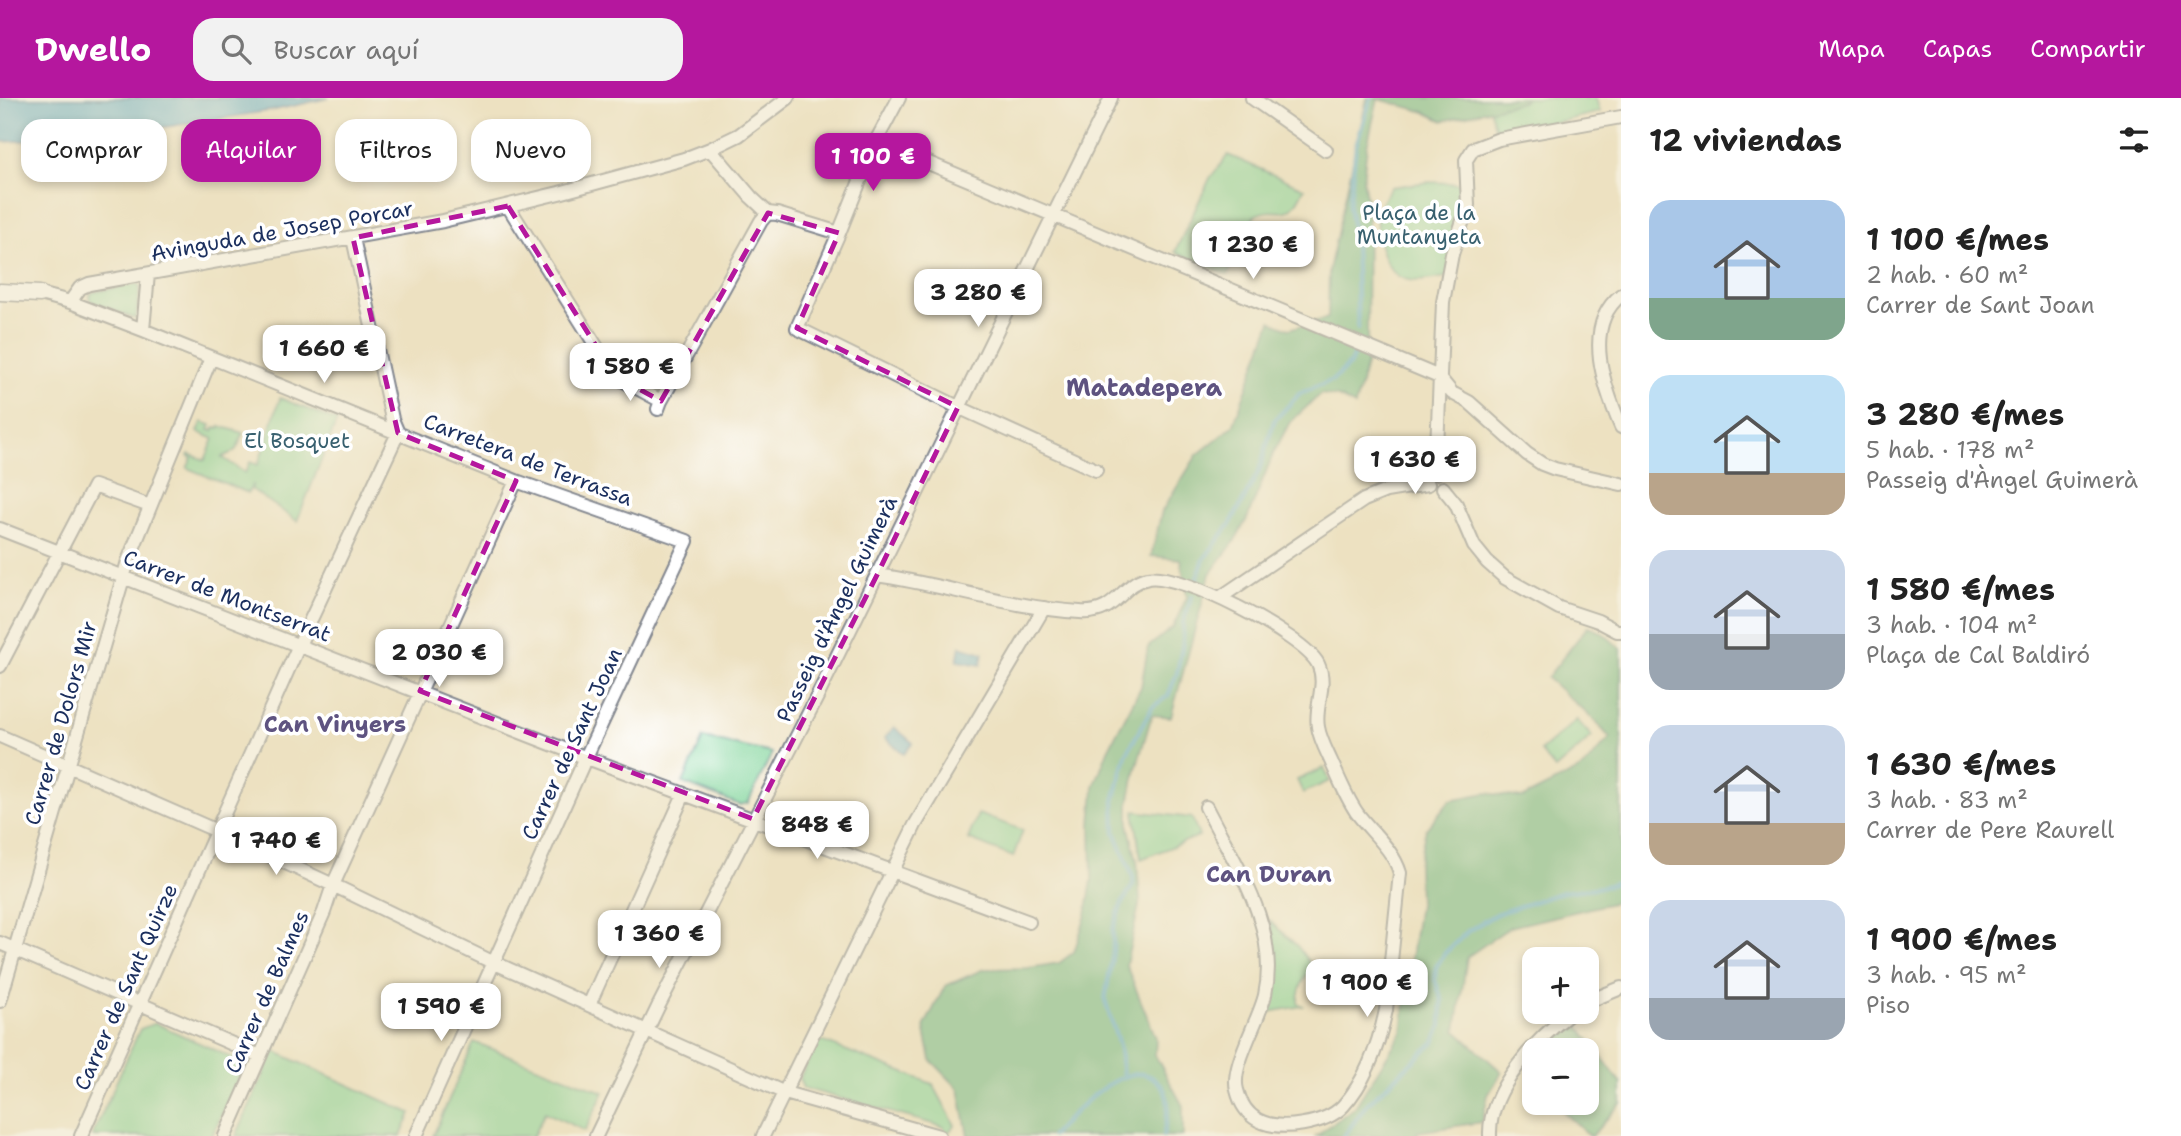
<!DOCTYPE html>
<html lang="es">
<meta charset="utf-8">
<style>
:root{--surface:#fff;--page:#f2f2f2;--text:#222;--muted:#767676;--accent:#b5179e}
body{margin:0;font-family:"Shantell Sans",sans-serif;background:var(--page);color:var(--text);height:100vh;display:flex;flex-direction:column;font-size:26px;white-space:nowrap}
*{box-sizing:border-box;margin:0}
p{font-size:23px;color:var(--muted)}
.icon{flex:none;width:38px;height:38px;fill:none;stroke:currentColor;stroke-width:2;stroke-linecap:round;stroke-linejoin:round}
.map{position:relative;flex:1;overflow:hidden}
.sheet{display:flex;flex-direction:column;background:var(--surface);width:560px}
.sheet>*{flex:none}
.top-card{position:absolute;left:21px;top:21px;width:665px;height:63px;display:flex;gap:14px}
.tools{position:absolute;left:1522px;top:849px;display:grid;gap:14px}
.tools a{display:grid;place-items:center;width:77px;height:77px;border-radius:14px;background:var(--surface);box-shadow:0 4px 10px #0003;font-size:35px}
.price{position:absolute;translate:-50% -60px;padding:0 16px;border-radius:14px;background:#fff;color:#222;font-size:23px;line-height:46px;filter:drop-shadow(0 2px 4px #0008)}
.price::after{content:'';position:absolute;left:50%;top:42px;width:21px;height:16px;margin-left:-10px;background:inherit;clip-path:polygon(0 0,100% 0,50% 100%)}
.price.selected{background:var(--accent);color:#fff}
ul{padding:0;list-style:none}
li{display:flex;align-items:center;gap:21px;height:175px;padding:0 28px}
li span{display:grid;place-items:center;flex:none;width:196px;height:140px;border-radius:21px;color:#555}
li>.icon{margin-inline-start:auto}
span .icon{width:84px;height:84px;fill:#fffc;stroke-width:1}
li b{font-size:30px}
h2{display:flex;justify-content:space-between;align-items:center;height:84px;padding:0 28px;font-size:30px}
.chip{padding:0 24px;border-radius:21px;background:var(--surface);box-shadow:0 4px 10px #0003;font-size:24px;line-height:63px}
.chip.selected{background:var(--accent);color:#fff}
header{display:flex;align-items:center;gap:42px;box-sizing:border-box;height:98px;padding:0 35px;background:var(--accent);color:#fff}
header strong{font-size:33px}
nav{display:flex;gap:38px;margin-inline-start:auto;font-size:24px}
.search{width:490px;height:63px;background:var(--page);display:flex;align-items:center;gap:18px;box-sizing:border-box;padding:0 24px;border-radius:21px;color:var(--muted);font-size:26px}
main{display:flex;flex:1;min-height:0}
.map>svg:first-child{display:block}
.green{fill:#7dd397;stroke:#4c817a;stroke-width:2}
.forest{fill:#66b580;stroke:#40726f;stroke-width:2}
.water{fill:#52a8ce;stroke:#366c96;stroke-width:2}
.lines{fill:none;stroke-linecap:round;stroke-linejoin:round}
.stream{stroke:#52a8ce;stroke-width:4.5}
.minor-casing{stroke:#848890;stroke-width:16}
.tertiary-casing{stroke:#848890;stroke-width:19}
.minor{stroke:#fff;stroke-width:12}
.tertiary{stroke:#fff;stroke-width:16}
.marked{fill:none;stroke:#b5179e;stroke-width:5;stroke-dasharray:14 9;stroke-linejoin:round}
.labels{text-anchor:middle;stroke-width:7;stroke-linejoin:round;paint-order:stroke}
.park-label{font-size:21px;fill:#38606f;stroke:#fff}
.street-label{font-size:21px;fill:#1b2f5e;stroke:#fff}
.neighbourhood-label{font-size:23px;font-weight:bold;fill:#5e5380;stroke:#fff}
.quarter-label{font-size:24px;font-weight:bold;fill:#5e5380;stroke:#fff}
</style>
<header>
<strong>Dwello</strong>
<div class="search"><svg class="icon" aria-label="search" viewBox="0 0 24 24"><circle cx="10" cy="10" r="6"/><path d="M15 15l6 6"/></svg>Buscar aquí</div>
<nav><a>Mapa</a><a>Capas</a><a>Compartir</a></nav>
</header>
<main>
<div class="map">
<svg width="1621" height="1038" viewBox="0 0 1621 1038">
<rect width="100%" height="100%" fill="#fff"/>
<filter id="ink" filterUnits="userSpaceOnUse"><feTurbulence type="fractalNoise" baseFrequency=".0143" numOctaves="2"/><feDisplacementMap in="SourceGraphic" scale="14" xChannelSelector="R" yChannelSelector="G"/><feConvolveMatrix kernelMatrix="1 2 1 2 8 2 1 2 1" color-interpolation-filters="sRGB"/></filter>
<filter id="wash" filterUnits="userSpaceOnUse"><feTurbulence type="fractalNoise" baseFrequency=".00686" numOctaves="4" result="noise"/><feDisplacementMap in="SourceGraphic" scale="28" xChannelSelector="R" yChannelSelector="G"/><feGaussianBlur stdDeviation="1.57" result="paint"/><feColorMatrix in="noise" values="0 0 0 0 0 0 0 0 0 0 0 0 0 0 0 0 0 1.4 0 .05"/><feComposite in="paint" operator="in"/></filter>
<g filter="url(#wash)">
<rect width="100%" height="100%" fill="#ede1c1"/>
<path class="green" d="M 1486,0 L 1596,0 L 1600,14 L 1498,38 Z
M 1228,57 L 1304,90 C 1287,130 1279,104 1254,118 L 1228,177 L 1175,154 L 1210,80 Z
M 1429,84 L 1467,86 L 1447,179 C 1432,181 1412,187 1398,178 C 1382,167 1375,136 1377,118 C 1377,109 1386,97 1391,89 Z
M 138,186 L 140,189 L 136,221 L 90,203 L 89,198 L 93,194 Z
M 280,300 L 337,323 L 297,423 L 251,391 L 253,386 L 248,395 L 187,370 L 192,360 L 188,358 L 189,356 L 205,362 L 214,341 L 198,334 L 202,324 L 211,327 L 209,332 L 213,333 L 215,329 L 219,330 L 220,328 L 243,335 C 237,353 237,353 222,359 L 245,375 L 250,364 L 258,367 Z
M 1577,622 L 1592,639 L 1555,671 L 1540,653 Z
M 703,640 L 772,655 L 748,705 L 740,707 L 683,685 Z
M 1324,670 L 1330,683 L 1303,695 L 1297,682 Z
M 1134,713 L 1192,720 L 1199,738 L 1141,761 Z
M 978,716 L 1023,732 L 1013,759 L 968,741 Z
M 1270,823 L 1298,849 L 1313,870 C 1303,880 1298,891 1298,905 L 1303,908 L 1269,914 C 1277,884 1278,854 1270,823 Z
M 155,925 L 235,961 L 241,975 L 212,1038 L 92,1038 L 140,931 Z
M 819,942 L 933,986 L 955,1027 L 945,1038 L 944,1029 L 803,990 L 799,981 Z
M 474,944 L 604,994 L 585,1033 L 545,1014 L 533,1038 L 433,1038 Z
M 274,953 L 411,1015 L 401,1038 L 236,1038 Z"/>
<path class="forest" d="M 1367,0 L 1526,0 L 1521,4 L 1443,23 L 1425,14 L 1378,1 L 1367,48 L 1363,82 L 1368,108 L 1367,263 L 1355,308 L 1338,299 L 1321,296 L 1290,324 L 1274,354 L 1247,421 L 1234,444 L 1210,476 L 1171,619 L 1152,617 L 1136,671 L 1129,705 L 1129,730 L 1137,763 L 1140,803 L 1126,867 L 1156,940 L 1155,957 L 1183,1008 L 1183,1038 L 968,1038 L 959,991 L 931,962 L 924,929 L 945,888 L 984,871 L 1028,870 L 1059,865 L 1074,854 L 1086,817 L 1092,782 L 1091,727 L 1094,689 L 1108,652 L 1141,589 L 1148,549 L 1173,529 L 1187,499 L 1181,461 L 1151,458 L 1162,413 L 1197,357 L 1233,328 L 1271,223 L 1289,231 L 1328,220 L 1329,172 Z
M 1588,528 L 1604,536 L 1621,551 L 1621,803 L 1510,829 L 1467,859 L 1456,933 L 1502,974 L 1488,997 L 1482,1024 L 1417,1034 L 1418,1038 L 1316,1038 L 1355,1009 L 1402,934 L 1407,887 L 1419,806 L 1418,766 L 1426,731 L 1450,702 L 1486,695 L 1523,700 L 1583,670 L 1610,640 L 1593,621 L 1547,580 Z
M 1576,924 L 1621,985 L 1621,1005 L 1592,1038 L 1590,1038 L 1554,1005 L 1587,1004 L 1587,952 L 1546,952 Z"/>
<path class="water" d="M 0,0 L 329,0 L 275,12 L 106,38 L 0,44 Z
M 960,548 L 983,555 L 981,567 L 957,563 Z
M 894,629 L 913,645 L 904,656 L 885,640 Z"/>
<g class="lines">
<path class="stream" d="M 1358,231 L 1355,144 L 1349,108 L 1356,47 L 1371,0
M 1196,483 L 1204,461 L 1231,425 L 1259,373 L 1274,323 L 1300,295 L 1333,282 L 1350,266 L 1357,248
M 1123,978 L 1120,951 L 1105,902 L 1113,853 L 1113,831 L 1122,805 L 1133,787 L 1133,779 L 1115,734 L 1114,703 L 1126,657 L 1152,609 L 1168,598 L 1177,575 L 1183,544 L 1183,525 L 1192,498
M 1052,1038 C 1071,1017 1127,955 1157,983 C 1174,997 1167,1019 1163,1038
M 1344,1038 L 1367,1006 L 1434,944 L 1441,928 L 1442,902 L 1435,882 L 1436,869 L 1445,855 L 1468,833 L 1496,816 L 1563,794 L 1603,789 L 1621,783"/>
</g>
</g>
<g filter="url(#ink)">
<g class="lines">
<g class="minor-casing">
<path id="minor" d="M 899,0 L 876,43 L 839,135 L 797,230 L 958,309 L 1096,372
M 1252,0 L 1326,52
M 876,43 L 1439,279 L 1452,295 L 1469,304 L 1527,356 L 1542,366 L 1555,371 L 1621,386
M 710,51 L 751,99 L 768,115 L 777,116 L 839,135
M 508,108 L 615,278 L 661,303
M 353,140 L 392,321 L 398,335
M 40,196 L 70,204 L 143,232 L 516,383 L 687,443 L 586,659 L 416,1038
M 1621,197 C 1581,229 1605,291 1621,329
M 70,204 L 80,190 L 89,186 L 443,123 L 559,95 L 684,61 L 710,51 L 739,37 L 788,0
M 143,232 L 148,176
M 658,311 L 661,303 L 761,123 L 768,115
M 1436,375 L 1443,204 L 1452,156 L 1468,107 L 1466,62 L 1473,51 L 1499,41 L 1621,19
M 1443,390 L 1456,406 L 1474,448 L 1487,464 L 1505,480 L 1559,510 L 1598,523 L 1617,533 L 1621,533
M 0,431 L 587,660 L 1029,824
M 877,477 C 945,487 1012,510 1080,514 C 1118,517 1120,485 1148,480 C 1179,473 1304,538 1318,566 C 1328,587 1314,608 1318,629 C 1320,641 1326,652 1331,663 C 1339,681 1346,699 1357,715 C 1371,734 1393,751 1400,775 L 1386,912 C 1379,945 1366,983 1343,1008 C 1326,1026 1280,1034 1258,1022 C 1247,1016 1240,1004 1237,992 C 1230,969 1259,923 1265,897 C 1280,828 1235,767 1206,709
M 1221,499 L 1364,402 L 1386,393 L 1428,386
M 0,568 L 94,388 L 150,408
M 0,638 L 217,733 L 333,787 L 486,861 L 785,995 L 939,1038
M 0,845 L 260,958
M 0,903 L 128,463 L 211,260
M 1587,904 L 1621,890
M 589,907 L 684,696
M 81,1038 L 299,547 L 398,335
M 225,1038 L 324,814 L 333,787 L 516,383
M 596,1038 L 658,909 L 817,599 L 1111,0
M 763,1038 L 915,727 L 1044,510
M 1490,1038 C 1488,992 1537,940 1572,914"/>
</g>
<g class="tertiary-casing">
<path id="tertiary" d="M 0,194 L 40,196"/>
</g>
<use href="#minor" class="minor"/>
<use href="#tertiary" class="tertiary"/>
</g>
</g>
<path d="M0 0H1621V1038H0ZM 508,108 L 615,278 L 661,303 L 768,115 L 839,135 L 797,230 L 958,309 L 877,477 L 753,721 L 420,593 L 516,383 L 398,335 L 353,140 Z" fill="#ede1c1" fill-opacity=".55" fill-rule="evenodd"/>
<path class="marked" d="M 508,108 L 615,278 L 661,303 L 768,115 L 839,135 L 797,230 L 958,309 L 877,477 L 753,721 L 420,593 L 516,383 L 398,335 L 353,140 Z"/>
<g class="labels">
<g class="park-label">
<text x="1419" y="122">Plaça de la<tspan x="1419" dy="24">Muntanyeta</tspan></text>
<text x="297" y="350">El Bosquet</text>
</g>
<g class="street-label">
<text transform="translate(282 133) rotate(-10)" y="7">Avinguda de Josep Porcar</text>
<text transform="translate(528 362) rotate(21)" y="7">Carretera de Terrassa</text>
<text transform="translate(227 498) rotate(21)" y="7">Carrer de Montserrat</text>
<text transform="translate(837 511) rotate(-64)" y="7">Passeig d'Àngel Guimerà</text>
<text transform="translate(61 625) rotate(-74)" y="7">Carrer de Dolors Mir</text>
<text transform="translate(572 646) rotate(-65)" y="7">Carrer de Sant Joan</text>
<text transform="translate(126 889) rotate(-66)" y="7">Carrer de Sant Quirze</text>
<text transform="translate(267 894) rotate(-66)" y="7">Carrer de Balmes</text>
</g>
<g class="neighbourhood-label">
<text x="335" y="634">Can Vinyers</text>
<text x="1269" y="784">Can Duran</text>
</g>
<g class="quarter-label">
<text x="1144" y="298">Matadepera</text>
</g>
</g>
</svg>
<div class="tools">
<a>+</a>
<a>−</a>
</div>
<b class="price selected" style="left:873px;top:95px">1 100 €</b>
<b class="price" style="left:1253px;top:183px">1 230 €</b>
<b class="price" style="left:978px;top:231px">3 280 €</b>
<b class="price" style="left:324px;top:287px">1 660 €</b>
<b class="price" style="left:630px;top:305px">1 580 €</b>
<b class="price" style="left:1415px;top:398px">1 630 €</b>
<b class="price" style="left:439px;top:591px">2 030 €</b>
<b class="price" style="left:817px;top:763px">848 €</b>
<b class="price" style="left:276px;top:779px">1 740 €</b>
<b class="price" style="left:659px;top:872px">1 360 €</b>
<b class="price" style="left:1367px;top:921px">1 900 €</b>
<b class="price" style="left:441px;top:945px">1 590 €</b>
<div class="top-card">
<a class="chip">Comprar</a>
<a class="chip selected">Alquilar</a>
<a class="chip">Filtros</a>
<a class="chip">Nuevo</a>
</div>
</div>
<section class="sheet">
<h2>12 viviendas<svg class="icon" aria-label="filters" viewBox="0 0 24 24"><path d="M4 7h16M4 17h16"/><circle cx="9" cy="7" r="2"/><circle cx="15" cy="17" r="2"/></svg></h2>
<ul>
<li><span style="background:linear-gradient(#a9c7e8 70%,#7fa58c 0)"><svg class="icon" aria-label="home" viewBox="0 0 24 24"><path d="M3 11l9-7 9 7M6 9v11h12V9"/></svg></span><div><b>1 100 €/mes</b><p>2 hab. · 60 m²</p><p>Carrer de Sant Joan</p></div></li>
<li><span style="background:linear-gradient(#bfe0f5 70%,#b9a48a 0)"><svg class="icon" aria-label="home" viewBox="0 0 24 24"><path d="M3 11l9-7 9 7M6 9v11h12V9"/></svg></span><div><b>3 280 €/mes</b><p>5 hab. · 178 m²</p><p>Passeig d'Àngel Guimerà</p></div></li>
<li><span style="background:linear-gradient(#c9d6e8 60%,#9aa5b1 0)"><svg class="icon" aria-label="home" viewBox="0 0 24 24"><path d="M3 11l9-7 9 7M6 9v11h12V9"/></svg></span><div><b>1 580 €/mes</b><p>3 hab. · 104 m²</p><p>Plaça de Cal Baldiró</p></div></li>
<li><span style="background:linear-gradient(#c9d6e8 70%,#b9a48a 0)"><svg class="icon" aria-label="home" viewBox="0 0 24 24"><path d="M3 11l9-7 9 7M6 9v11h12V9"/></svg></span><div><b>1 630 €/mes</b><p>3 hab. · 83 m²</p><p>Carrer de Pere Raurell</p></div></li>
<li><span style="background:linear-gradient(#c9d6e8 70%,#9aa5b1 0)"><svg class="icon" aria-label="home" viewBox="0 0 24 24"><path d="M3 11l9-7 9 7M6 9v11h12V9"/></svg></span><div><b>1 900 €/mes</b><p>3 hab. · 95 m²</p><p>Piso</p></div></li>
</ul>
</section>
</main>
